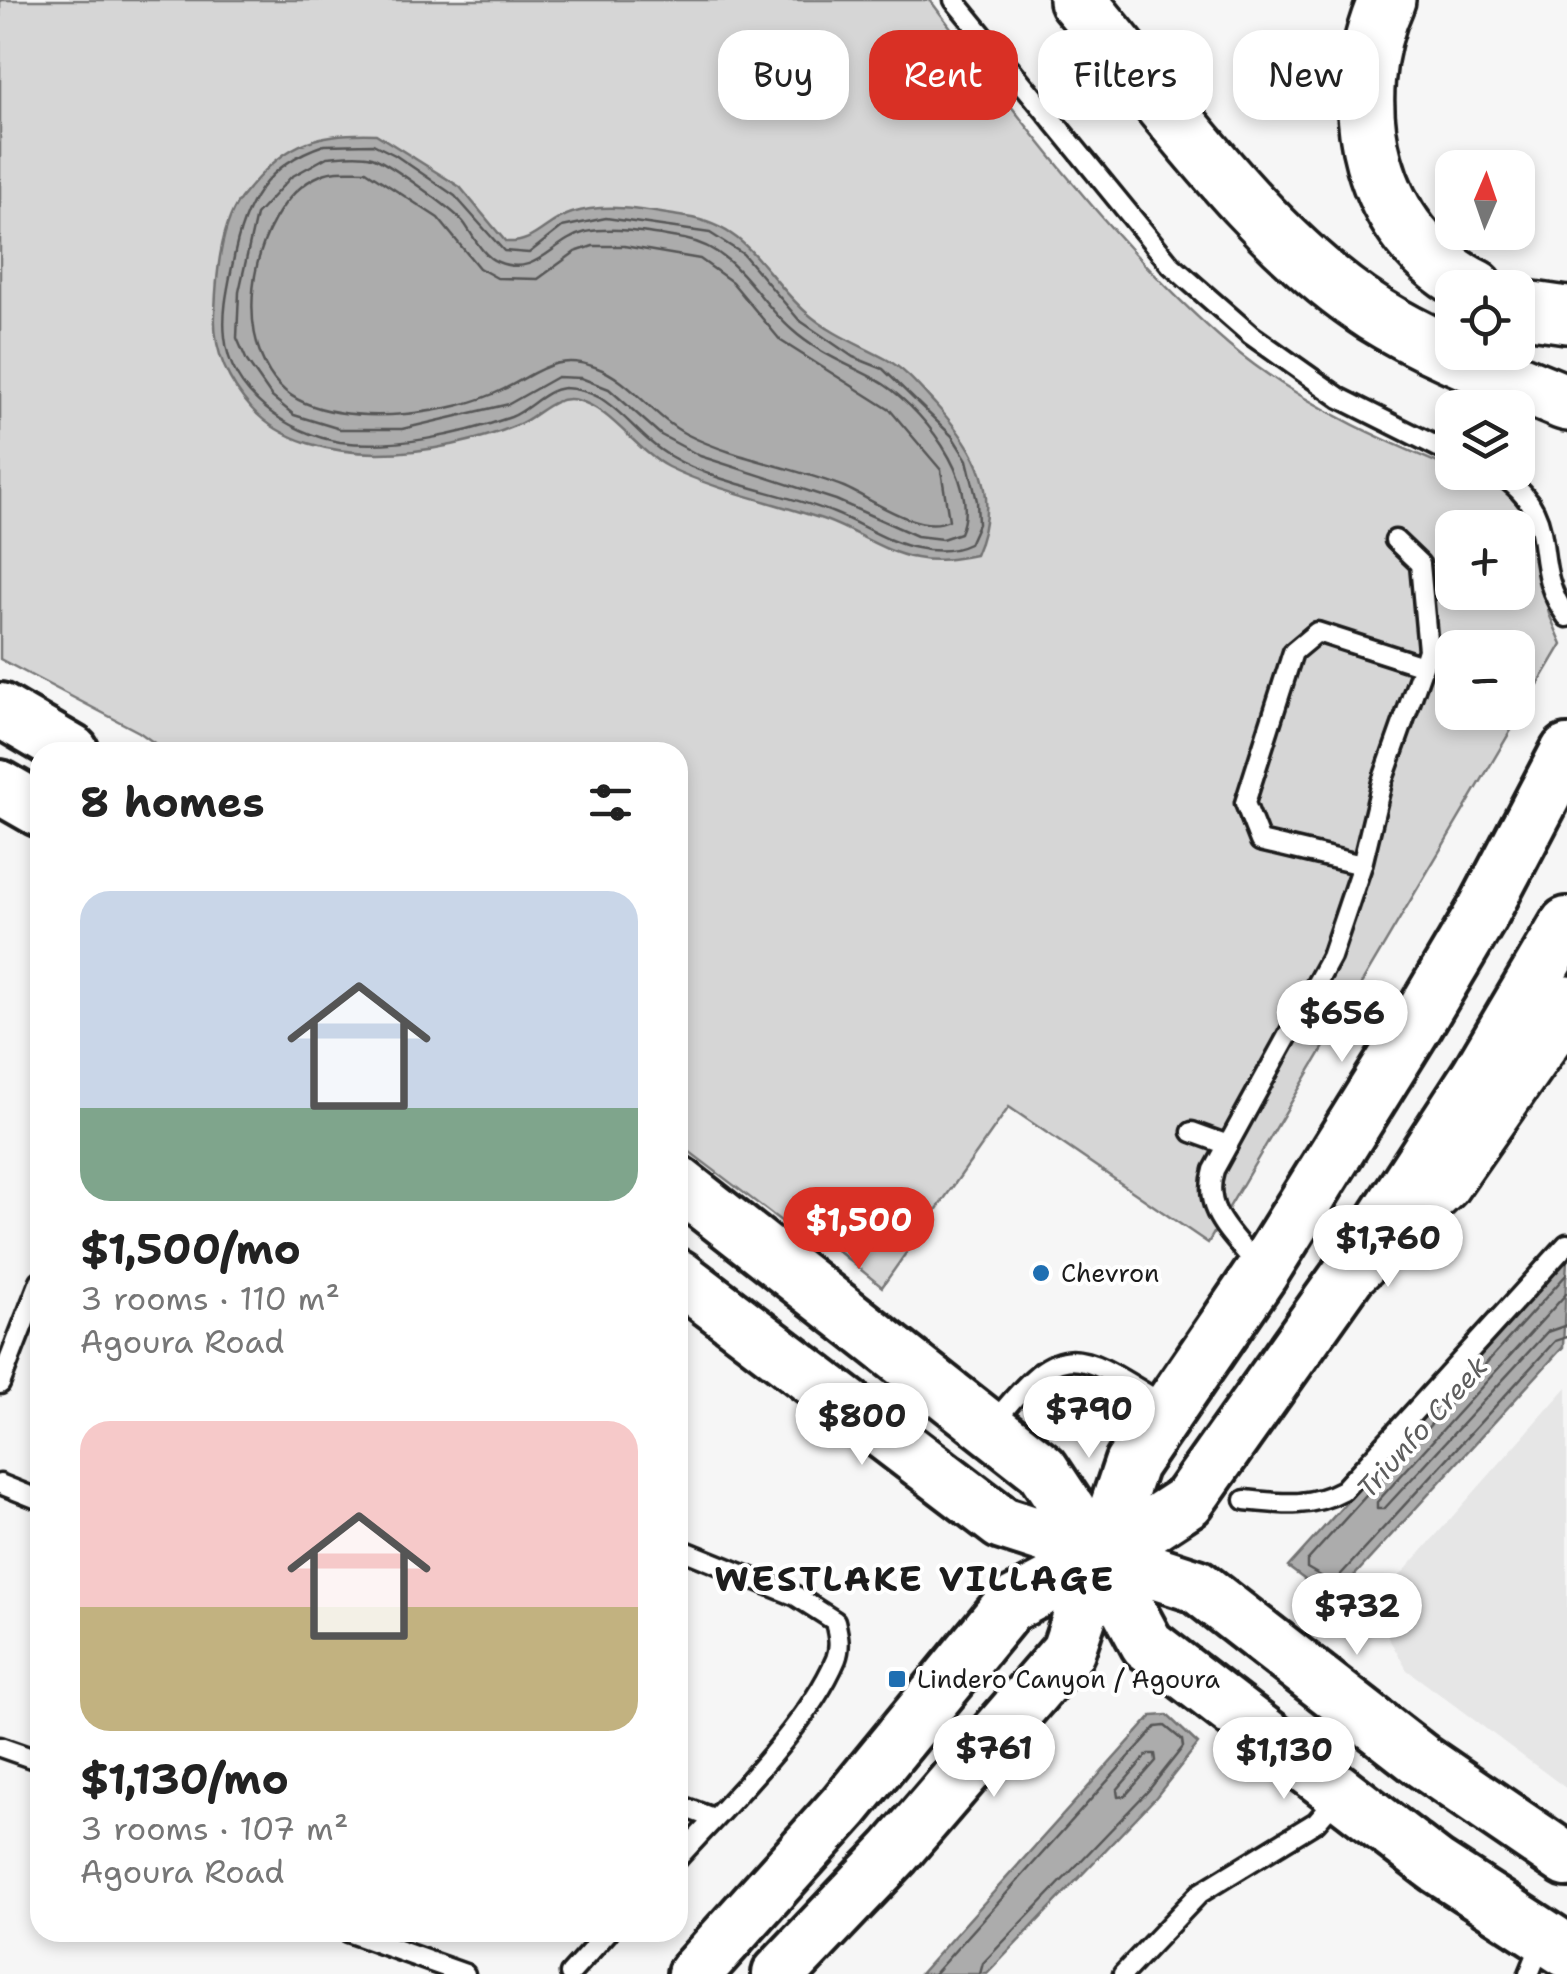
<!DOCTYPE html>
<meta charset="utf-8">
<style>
:root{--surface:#fff;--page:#f6f6f6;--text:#222;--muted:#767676;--accent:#d93025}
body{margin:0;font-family:"Shantell Sans",sans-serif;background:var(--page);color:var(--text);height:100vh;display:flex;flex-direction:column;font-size:38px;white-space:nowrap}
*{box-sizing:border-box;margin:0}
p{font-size:32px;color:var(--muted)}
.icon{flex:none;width:55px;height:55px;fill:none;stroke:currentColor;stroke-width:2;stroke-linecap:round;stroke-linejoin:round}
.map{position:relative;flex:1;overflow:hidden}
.details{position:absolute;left:30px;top:742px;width:658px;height:1200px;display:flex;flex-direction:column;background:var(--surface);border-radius:30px;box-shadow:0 5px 15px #0003}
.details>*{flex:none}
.guide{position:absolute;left:718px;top:30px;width:698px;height:90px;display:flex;gap:20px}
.needle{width:65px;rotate:2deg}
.fabs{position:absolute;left:1435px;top:150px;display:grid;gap:20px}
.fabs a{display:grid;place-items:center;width:100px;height:100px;border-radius:20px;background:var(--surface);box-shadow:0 5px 15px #0003;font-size:50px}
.price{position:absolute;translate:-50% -85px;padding:0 22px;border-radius:35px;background:#fff;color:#222;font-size:32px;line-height:65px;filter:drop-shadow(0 2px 5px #0008)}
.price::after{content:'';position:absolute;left:50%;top:60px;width:30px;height:22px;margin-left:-15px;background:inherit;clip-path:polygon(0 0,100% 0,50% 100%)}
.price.selected{background:var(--accent);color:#fff}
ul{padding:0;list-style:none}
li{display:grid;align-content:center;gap:20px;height:530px;padding:0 50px}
li span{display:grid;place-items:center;height:310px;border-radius:30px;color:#555}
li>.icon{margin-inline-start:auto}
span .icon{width:180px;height:180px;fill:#fffc;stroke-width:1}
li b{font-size:42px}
h2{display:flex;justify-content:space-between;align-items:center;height:120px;padding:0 50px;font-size:42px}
.pill{padding:0 35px;border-radius:30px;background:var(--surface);box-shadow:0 5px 15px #0003;font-size:35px;line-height:90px}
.pill.selected{background:var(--accent);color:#fff}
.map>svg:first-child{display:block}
.built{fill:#e6e6e6}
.green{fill:#d6d6d6;stroke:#797979;stroke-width:2.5;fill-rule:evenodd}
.water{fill:#acacac;stroke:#727272;stroke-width:2.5}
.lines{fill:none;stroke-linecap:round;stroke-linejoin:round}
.shore{stroke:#565656;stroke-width:2.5}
.lane-casing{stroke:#1c1c1c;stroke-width:25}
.secondary-casing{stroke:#1c1c1c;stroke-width:60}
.highway-casing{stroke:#1c1c1c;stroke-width:62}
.lane{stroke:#fff;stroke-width:18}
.secondary{stroke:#fff;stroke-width:52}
.highway{stroke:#fff;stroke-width:55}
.poi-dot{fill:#1f6fb2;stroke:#fff;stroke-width:4}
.labels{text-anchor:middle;stroke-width:8;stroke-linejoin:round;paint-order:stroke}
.poi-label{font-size:25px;fill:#1c1c1c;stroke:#fff;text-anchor:start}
.water-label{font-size:28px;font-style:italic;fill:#5d5d5d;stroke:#fff}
.district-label{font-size:35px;font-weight:bold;letter-spacing:2.5px;fill:#1c1c1c;stroke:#fff}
</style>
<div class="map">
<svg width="1567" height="1974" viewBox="0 0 1567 1974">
<rect width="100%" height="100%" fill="#f6f6f6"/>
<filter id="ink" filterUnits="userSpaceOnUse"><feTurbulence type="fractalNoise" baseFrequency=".01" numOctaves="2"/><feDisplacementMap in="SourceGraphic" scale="20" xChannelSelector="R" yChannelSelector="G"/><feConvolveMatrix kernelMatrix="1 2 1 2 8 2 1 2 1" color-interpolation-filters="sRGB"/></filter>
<g filter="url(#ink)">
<path class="built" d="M 1567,1387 L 1567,1789 L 1407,1670 L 1378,1620 L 1384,1594 Z"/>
<path class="green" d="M 0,0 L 930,0 C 1017,116 1119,251 1229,345 C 1317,419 1429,459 1530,501 L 1549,614 L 1562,644 L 1208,1243 L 1009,1107 L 882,1287 L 811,1229 L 802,1237 L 678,1143 L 678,752 L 167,752 L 139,732 L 0,659 ZM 1452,528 L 1518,528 L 1518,592 L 1452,592 ZM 1452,648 L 1518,648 L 1518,712 L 1452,712 Z"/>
<path class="water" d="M 376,134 L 460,187 L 506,242 C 535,244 545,221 572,213 C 608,202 649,211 686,217 C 751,227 763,275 807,313 C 831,334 858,344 886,359 C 905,369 921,389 936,405 C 978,451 1002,494 975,555 C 954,559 937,562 916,558 C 883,552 856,531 825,520 C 774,502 717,491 668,467 C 635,450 612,409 577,400 C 553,394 538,417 517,425 C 443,456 312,474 252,409 C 228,382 213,351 215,314 C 216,280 220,225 241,198 C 283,145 310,132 376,134 Z
M 1567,1259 L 1563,1347 L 1332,1600 L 1288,1567 Z
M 1167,1715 L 1198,1744 L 1156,1797 L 987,1974 L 920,1974 L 1152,1716 Z"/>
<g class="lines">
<path class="shore" d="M 324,145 L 373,144 L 395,155 L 455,196 L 504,251 L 529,253 L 562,227 L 606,218 L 710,233 L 743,254 L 799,320 L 853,357 L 883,369 L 952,436 L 967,460 L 977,501 L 978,524 L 969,544 C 953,552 935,552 917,548 C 888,543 862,524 834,513 C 782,492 719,485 670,456 C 643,441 625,413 600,398 C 590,392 575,388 564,388 C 544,390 529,410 511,417 C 460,435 394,449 340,442 C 289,434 230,394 225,337 C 222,312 228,287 233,262 C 243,205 266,164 324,145 Z
M 327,157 C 341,156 359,153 372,157 C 387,162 454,210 464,223 C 473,235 482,256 498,262 C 537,278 552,240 586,232 C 616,226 654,234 684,239 C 737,249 754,296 791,329 C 816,352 845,363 875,379 C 918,402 983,482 960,533 L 942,539 L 917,536 L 836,500 L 700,456 L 661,435 L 609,389 L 581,378 L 557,377 L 509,404 L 402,429 L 340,429 L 294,415 L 272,397 L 247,361 L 237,338 L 239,292 L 256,215 L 291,177 Z
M 366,171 L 438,218 L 479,268 L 497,278 L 538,279 L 575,252 L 593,246 L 624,246 L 700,259 L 732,282 L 781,341 L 890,410 L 941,470 L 949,520 C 919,535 872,499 844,487 C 793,467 735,459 686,434 C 652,416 631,380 595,367 C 557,352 537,373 504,389 C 453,415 358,425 305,403 C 221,368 246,206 321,175 C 334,169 351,171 366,171 Z
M 1567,1274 L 1307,1561 L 1307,1568 L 1333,1583 L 1555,1341 L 1567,1337
M 1567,1293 L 1377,1502 L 1377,1509 L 1384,1509 L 1547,1332 L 1567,1325
M 1148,1754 L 1155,1754 L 1156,1761 L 1125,1796 L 1118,1797 L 1117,1790 Z
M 934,1974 L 1156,1727 L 1165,1726 L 1182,1740 L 1183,1747 L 1148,1791 L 983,1963 L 980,1974"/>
<g class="lane-casing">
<path id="lane" d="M 954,0 L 1171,265 L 1251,335 L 1340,398 L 1452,454
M 1497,472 C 1567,519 1525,558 1567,617
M 1395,540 L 1420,564 L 1428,650 L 1423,666
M 1192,1132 L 1228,1145
M 1258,1267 C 1234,1235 1201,1212 1214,1170 L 1331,957 L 1362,865 L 1382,782 L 1423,666 L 1317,632 L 1293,652 L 1245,803 L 1260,841 L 1362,865
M 0,1384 L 40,1281
M 991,1426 C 1062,1336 1073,1348 1164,1405
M 0,1484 L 40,1500
M 1245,1500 C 1282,1504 1310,1508 1343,1490 L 1567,1244
M 678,1548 L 796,1596 L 835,1621 C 838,1634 841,1646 836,1659 C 808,1726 727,1804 678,1858
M 0,1747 L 40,1761
M 678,1805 L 713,1818
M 347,1932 L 465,1974
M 570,1974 L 608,1932
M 1123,1974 L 1200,1893 L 1316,1822 L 1337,1798
M 1529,1974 L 1542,1942"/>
</g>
<g class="secondary-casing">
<path id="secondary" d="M 0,710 L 72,752
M 0,787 L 40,810
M 678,1183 L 1042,1469 L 1101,1558 L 1147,1644 L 1436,1866 L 1567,1951
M 678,1276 L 1002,1523 L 1197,1586 L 1422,1761 L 1567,1860
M 694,1974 L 845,1806 L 1008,1607 L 1101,1558 L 1188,1501 L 1353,1268 L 1478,1075 L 1567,924
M 779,1974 L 895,1852 L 1068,1651 L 1131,1464 L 1262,1272 L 1417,1023 L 1484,910 L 1567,752"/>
</g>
<g class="highway-casing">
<path id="highway" d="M 1077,0 C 1164,102 1261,242 1374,314 C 1433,351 1503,376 1567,403
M 1387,0 C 1341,102 1369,236 1476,288
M 1518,308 L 1567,315
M 1353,1268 L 1442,1184 L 1567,1004"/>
</g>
<use href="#lane" class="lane"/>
<use href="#secondary" class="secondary"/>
<use href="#highway" class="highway"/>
</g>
</g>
<g class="poi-dot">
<circle cx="1041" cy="1273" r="10"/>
<rect x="887" y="1669" width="20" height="20" rx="5"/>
</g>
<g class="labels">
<g class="poi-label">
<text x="1061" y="1282">Chevron</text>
<text x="917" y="1688">Lindero Canyon / Agoura</text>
</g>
<g class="water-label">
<text transform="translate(1422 1427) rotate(-48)" y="10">Triunfo Creek</text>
</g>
<g class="district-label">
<text x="915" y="1591">WESTLAKE VILLAGE</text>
</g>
</g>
</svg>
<div class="fabs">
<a><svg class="needle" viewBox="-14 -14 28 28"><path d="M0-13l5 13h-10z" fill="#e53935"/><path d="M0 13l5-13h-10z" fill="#767676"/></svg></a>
<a><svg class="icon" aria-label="locate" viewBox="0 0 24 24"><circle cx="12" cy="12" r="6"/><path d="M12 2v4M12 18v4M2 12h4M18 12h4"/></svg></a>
<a><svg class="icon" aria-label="layers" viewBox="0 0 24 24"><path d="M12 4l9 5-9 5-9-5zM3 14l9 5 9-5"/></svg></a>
<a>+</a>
<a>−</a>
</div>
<b class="price" style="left:1342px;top:1065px">$656</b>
<b class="price selected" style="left:859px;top:1272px">$1,500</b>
<b class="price" style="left:1388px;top:1290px">$1,760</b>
<b class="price" style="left:1089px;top:1461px">$790</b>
<b class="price" style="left:862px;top:1468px">$800</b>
<b class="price" style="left:1357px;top:1658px">$732</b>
<b class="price" style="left:994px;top:1800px">$761</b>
<b class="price" style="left:1284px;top:1802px">$1,130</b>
<div class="guide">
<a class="pill">Buy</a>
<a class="pill selected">Rent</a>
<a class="pill">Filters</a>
<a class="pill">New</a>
</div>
<section class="details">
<h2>8 homes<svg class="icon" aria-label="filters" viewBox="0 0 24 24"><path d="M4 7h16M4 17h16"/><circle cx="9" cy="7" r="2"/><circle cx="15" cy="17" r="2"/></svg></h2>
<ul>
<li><span style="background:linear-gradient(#c9d6e8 70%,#7fa58c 0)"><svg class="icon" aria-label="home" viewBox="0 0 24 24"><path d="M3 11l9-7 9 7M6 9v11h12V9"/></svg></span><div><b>$1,500/mo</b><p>3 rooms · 110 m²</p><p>Agoura Road</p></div></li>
<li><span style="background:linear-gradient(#f6c9c9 60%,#c2b280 0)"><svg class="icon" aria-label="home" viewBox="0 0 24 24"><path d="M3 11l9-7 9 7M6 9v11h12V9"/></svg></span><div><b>$1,130/mo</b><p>3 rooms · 107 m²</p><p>Agoura Road</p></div></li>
</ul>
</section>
</div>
